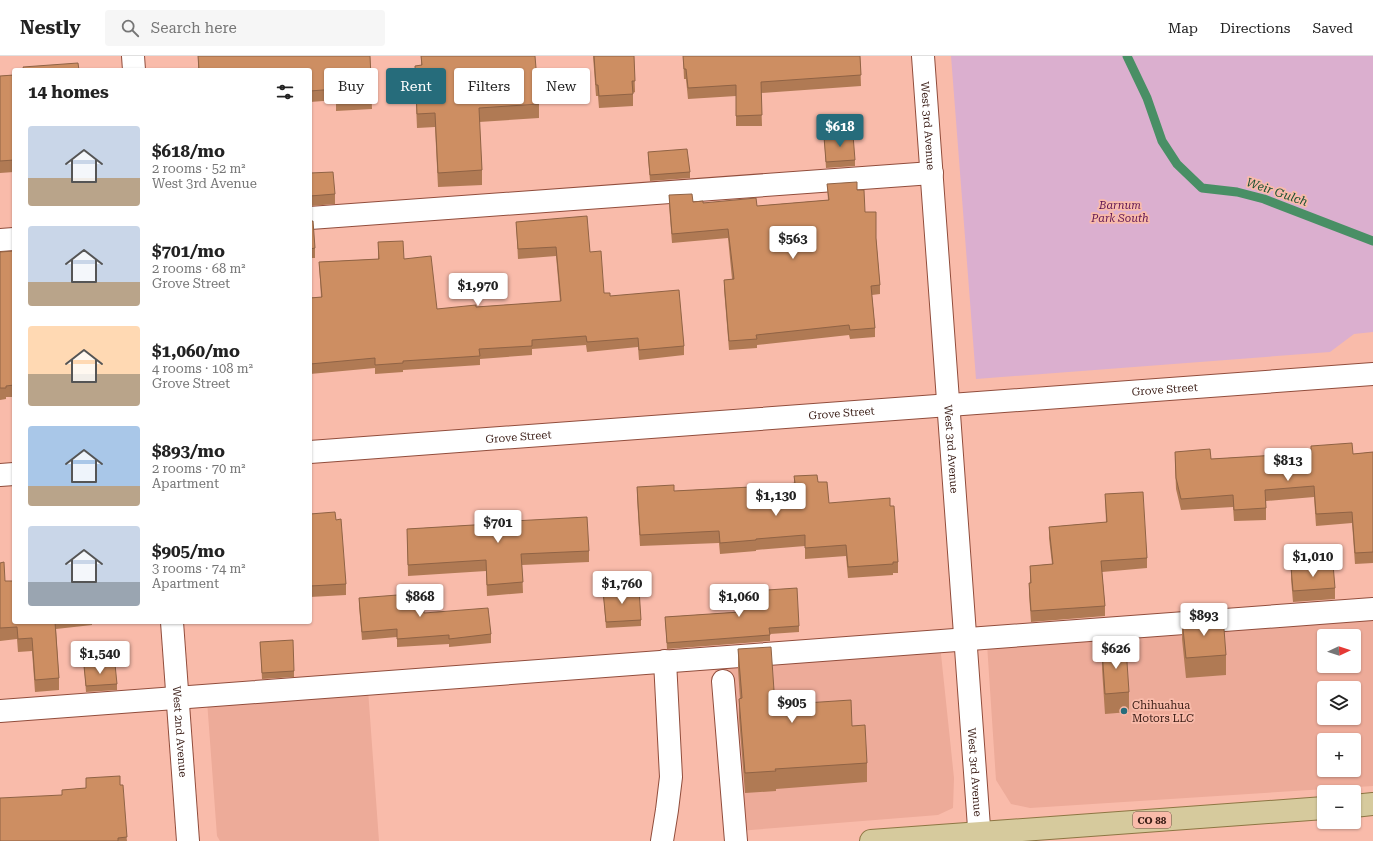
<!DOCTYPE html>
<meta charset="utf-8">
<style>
:root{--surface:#fff;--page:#f6f6f6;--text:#222;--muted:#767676;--line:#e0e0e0;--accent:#266c7b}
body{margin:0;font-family:"Roboto Serif",serif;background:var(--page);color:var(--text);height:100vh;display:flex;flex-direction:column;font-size:15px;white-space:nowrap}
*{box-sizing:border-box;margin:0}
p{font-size:13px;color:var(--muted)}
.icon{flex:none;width:22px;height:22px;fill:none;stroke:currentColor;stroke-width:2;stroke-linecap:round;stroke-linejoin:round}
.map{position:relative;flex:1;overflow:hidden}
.drawer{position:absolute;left:12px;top:12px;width:300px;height:556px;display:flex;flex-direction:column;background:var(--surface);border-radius:4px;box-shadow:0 1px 3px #0004}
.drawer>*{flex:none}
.hud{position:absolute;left:324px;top:12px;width:380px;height:36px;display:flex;gap:8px}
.needle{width:26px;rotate:86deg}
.tools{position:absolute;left:1317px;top:573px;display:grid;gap:8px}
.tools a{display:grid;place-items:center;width:44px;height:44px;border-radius:4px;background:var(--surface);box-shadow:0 1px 3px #0004;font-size:20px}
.price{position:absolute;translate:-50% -34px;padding:0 9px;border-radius:4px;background:#fff;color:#222;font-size:13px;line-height:26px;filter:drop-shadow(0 1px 2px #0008)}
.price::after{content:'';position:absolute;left:50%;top:24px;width:12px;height:9px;margin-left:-6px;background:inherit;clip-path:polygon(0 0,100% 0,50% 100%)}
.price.current{background:var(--accent);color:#fff}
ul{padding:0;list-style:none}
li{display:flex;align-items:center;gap:12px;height:100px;padding:0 16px}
li span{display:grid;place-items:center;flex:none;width:112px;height:80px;border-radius:4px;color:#555}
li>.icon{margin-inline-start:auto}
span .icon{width:48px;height:48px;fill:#fffc;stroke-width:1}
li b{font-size:17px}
h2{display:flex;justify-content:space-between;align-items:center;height:48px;padding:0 16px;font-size:17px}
.pill{padding:0 14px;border-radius:4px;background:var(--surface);box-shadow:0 1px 3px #0004;font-size:14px;line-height:36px}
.pill.current{background:var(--accent);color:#fff}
header{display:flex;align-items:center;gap:24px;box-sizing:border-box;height:56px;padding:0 20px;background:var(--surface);border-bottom:1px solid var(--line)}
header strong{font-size:19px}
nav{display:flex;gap:22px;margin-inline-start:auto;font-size:14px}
.search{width:280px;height:36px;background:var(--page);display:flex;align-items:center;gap:10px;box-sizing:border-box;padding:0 14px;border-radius:4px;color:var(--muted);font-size:15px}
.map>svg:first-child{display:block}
.built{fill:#edab99;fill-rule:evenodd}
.green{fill:#dbafcf}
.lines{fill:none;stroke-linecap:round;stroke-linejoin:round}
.stream{stroke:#498f65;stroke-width:9}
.minor-casing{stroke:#914d3c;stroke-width:24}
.major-casing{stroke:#8d7643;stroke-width:24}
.minor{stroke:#fff;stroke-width:22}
.major{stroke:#d6ca9d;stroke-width:22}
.wall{fill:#b07a54}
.building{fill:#cd8e62;stroke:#906345}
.poi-dot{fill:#266c7b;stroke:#f9bbaa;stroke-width:1.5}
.labels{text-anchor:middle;stroke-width:3.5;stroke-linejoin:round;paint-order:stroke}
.shield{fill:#f9bbaa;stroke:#734c42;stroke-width:1}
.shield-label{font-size:10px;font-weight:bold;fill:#391c15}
.street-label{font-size:11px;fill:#391c15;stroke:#f9bbaa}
.park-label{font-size:11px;font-style:italic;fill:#601754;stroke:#f9bbaa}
.poi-label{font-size:11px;fill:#391c15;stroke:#f9bbaa;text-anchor:start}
.water-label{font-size:12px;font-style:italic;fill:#1a4f31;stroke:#f9bbaa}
</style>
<header>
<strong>Nestly</strong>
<div class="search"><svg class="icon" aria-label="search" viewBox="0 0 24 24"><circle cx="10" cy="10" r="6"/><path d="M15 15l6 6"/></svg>Search here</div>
<nav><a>Map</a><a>Directions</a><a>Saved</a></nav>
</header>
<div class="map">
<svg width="1373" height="785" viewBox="0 0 1373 785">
<rect width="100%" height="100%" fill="#f9bbaa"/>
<path class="built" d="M 1373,542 L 1373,730 L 1030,752 L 1011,748 L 996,724 L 986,573 ZM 1324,580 L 1354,580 L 1354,610 L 1324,610 ZM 1324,632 L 1354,632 L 1354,662 L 1324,662 ZM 1324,684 L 1354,684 L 1354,714 L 1324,714 Z
M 939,579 L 954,722 L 953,752 L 938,759 L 725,776 L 714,595 Z
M 367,620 L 379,785 L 220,785 L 217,780 L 206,631 Z"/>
<path class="green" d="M 951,0 L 1373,0 L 1373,276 L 1354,278 L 1330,296 L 976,323 Z"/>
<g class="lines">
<path class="stream" d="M 1127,0 L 1147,42 L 1162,85 L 1177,108 L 1202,132 L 1237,136 L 1264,143 L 1373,185"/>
<g class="minor-casing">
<g id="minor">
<path d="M 133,0 L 134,14"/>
<path id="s1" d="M 923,0 L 980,785"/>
<path d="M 310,162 L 932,117"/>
<path d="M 0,184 L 14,183"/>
<path id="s2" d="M 310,396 L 1373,318"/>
<path d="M 0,419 L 14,418"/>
<path id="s3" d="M 172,566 L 188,785"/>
<path d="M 723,625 L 736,785"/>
<path d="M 0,655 L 1373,553"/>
<path d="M 662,785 L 667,754 L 671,721 L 665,605"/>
</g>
</g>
<g class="major-casing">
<path id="major" d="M 1354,750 L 1373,748
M 871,785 L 1324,752"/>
</g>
<use href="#minor" class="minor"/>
<use href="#major" class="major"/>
</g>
<path class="wall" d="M 198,0 L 370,0 L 372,53 L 336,55 L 336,44 L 310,46 L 310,14 L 198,14 Z
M 421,0 L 539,48 L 539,62 L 479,66 L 482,114 L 482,129 L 438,131 L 435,71 L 417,72 L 415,24 L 415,10 L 421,9 Z
M 593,0 L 634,0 L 635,36 L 633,37 L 633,50 L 599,52 L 598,40 L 596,40 Z
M 683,0 L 860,0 L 861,30 L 761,37 L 762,70 L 736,70 L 736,40 L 688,43 L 686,23 L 684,23 Z
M 14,19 L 14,116 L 0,117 L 0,20 Z
M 824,81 L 855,104 L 855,110 L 826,112 Z
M 648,96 L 690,116 L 690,122 L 650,125 L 648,101 Z
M 310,117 L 335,138 L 335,148 L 310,150 Z
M 827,128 L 857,134 L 865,156 L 876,182 L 880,229 L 880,238 L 872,239 L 875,272 L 875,281 L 850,283 L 849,279 L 757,289 L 757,292 L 729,294 L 724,233 L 724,224 L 732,223 L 728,182 L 672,187 L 669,149 L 669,139 L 693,146 L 757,150 L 828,144 Z
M 310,165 L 315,192 L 315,202 L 310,202 Z
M 516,166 L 590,196 L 604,237 L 610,240 L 684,290 L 684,299 L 639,304 L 638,291 L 587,296 L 586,289 L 532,293 L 532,299 L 480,303 L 480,309 L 403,314 L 403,316 L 375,318 L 375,312 L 310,318 L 310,242 L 321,241 L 319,206 L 378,203 L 378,186 L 404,203 L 437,253 L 476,251 L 560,245 L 556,200 L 518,203 Z
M 14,195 L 14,341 L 6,341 L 6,343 L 0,344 L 0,196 Z
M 1311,390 L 1353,398 L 1373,396 L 1373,507 L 1355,508 L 1352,467 L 1316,470 L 1314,441 L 1266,445 L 1266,464 L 1234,465 L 1233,451 L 1181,454 L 1176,433 L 1175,407 L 1175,396 L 1211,403 L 1311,397 Z
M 794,420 L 818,426 L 829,447 L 890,450 L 898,506 L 898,517 L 893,517 L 893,519 L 848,522 L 846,500 L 805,503 L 805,490 L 756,494 L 756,495 L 720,498 L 719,487 L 640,490 L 637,442 L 637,431 L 674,435 L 789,429 L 794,428 Z
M 1105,438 L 1147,502 L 1147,512 L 1102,516 L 1105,550 L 1105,560 L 1031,566 L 1029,538 L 1029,527 L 1030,527 L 1030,510 L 1052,508 L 1049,482 L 1049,471 L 1106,466 Z
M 310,458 L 336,464 L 346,528 L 346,539 L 310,541 Z
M 490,462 L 513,465 L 589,495 L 589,506 L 522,509 L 523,537 L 487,540 L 486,515 L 408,520 L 407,473 L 490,468 Z
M 0,507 L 14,566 L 92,566 L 92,569 L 56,573 L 59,622 L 59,634 L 35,636 L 32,595 L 18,596 L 17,583 L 0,585 Z
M 1291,511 L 1335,532 L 1335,543 L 1293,546 L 1291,523 Z
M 603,535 L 641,564 L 641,570 L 606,572 Z
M 738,536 L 799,570 L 799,576 L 770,578 L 770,585 L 667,593 L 665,561 L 739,556 Z
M 359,542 L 424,557 L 491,578 L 491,587 L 449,591 L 449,588 L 397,591 L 397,581 L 362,584 L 359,550 Z
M 1182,563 L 1226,599 L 1226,619 L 1186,622 L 1182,583 Z
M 260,586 L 294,615 L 294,621 L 262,623 Z
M 738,593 L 775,649 L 852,670 L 867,707 L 867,726 L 776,733 L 776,735 L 745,737 L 739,662 L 739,643 L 740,643 L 738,613 Z
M 1102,593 L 1129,636 L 1129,656 L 1105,658 L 1102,613 Z
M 84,610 L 117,628 L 117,634 L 86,636 Z
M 86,722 L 120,729 L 127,785 L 0,785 L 62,739 L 62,734 L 86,732 Z"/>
<path class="building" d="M 198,0 L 370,0 L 372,42 L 336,43 L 336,33 L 310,35 L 310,14 L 199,14 Z
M 421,0 L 535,0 L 539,48 L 479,52 L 482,114 L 438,117 L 435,57 L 417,58 L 415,10 L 422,9 Z
M 594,0 L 634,0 L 635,25 L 632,25 L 633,38 L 599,40 L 598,29 L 596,29 Z
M 683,0 L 860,0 L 861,19 L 761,26 L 762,59 L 736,60 L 736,29 L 688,32 L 686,13 L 684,13 Z
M 78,7 L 79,14 L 24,14 L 23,11 Z
M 14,19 L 14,104 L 0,105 L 0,20 Z
M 853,79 L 855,104 L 826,106 L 824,81 Z
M 687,93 L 690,116 L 650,119 L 648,96 Z
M 333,116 L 335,138 L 310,140 L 310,117 Z
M 857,126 L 857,134 L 864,134 L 865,156 L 876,156 L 876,182 L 880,229 L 871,230 L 875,272 L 850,274 L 849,269 L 756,279 L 757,283 L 729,285 L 724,224 L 734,223 L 728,173 L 672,178 L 669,139 L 692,138 L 693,146 L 703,145 L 703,147 L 756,142 L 757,150 L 829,144 L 827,128 Z
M 587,160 L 590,196 L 601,195 L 604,237 L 610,237 L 610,240 L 679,234 L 684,290 L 639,294 L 638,282 L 587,286 L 586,280 L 532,284 L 532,290 L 479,293 L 480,300 L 403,305 L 403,307 L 375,309 L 375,302 L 310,308 L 310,242 L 322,241 L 319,206 L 379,203 L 378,186 L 403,185 L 404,203 L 431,200 L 437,253 L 476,249 L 476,251 L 561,245 L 556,191 L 518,193 L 516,166 Z
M 310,165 L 313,165 L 315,192 L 310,193 Z
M 14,195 L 14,329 L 6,330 L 6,332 L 0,332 L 0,196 Z
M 1352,387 L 1353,398 L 1373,396 L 1373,496 L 1355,497 L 1352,456 L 1316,458 L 1314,430 L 1265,434 L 1266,452 L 1234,454 L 1233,439 L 1181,443 L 1176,422 L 1175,396 L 1210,393 L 1211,403 L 1311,397 L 1311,390 Z
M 817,419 L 818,426 L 827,426 L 829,447 L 890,442 L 890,450 L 894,450 L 898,506 L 893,506 L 893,508 L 848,511 L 846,489 L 805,492 L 805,479 L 756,483 L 756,484 L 720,487 L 719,475 L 640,479 L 637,431 L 674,429 L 674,435 L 789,429 L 789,428 L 795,427 L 794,420 Z
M 1143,436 L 1147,502 L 1101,505 L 1105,550 L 1031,555 L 1029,527 L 1031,527 L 1030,510 L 1053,508 L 1049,471 L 1107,466 L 1105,438 Z
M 335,456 L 336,464 L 341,463 L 346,528 L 310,530 L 310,458 Z
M 512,461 L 513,465 L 587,461 L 589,495 L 521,498 L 523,526 L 487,529 L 486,504 L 408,509 L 407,473 L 490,468 L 490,462 Z
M 4,506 L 5,525 L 14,525 L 14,566 L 55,566 L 59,622 L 35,624 L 32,582 L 18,583 L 17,571 L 0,572 L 0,507 Z
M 1333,508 L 1335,532 L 1293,535 L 1291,511 Z
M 797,532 L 799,570 L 769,572 L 770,579 L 667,587 L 665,561 L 740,556 L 738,536 Z
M 639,533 L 641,564 L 606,566 L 603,535 Z
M 423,537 L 424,557 L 488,552 L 491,578 L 449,583 L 449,579 L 397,583 L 397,573 L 362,576 L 359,542 Z
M 1223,560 L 1226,599 L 1186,602 L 1182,563 Z
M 293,584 L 294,615 L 262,617 L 260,586 Z
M 771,591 L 775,649 L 851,644 L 852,670 L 865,669 L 867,707 L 775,713 L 776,715 L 745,717 L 739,643 L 742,642 L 738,593 Z
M 1126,591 L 1129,636 L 1105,638 L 1102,593 Z
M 115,608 L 117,628 L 86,630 L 84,610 Z
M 120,720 L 120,729 L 123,729 L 127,781 L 118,782 L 118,785 L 0,785 L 0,742 L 62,739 L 62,734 L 86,732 L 86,722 Z"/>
<circle class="poi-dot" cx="1124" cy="655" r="4"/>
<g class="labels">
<rect class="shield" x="1133" y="756" width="38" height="16" rx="3"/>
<g class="shield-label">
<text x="1152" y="768">CO 88</text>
</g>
<g class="street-label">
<text dy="4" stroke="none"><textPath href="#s1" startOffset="70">West 3rd Avenue</textPath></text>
<text dy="4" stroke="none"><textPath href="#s2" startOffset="857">Grove Street</textPath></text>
<text dy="4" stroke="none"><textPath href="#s2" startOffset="533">Grove Street</textPath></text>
<text dy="4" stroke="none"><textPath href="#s2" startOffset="209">Grove Street</textPath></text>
<text dy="4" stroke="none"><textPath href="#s1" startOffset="394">West 3rd Avenue</textPath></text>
<text dy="4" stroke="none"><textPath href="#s3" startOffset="110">West 2nd Avenue</textPath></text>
<text dy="4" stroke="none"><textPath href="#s1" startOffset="718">West 3rd Avenue</textPath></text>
</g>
<g class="park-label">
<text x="1120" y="153">Barnum<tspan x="1120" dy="13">Park South</tspan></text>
</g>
<g class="poi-label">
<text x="1132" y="653">Chihuahua<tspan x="1132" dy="13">Motors LLC</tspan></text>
</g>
<g class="water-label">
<text transform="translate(1277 136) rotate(19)" y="4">Weir Gulch</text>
</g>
</g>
</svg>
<div class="tools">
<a><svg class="needle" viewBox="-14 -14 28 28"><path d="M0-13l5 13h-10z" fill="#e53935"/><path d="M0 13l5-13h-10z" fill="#767676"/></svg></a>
<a><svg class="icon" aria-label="layers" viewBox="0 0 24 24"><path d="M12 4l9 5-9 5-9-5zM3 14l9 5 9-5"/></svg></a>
<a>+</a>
<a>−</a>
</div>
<b class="price current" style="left:840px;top:92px">$618</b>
<b class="price" style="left:793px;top:204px">$563</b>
<b class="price" style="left:478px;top:251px">$1,970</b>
<b class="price" style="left:1288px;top:426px">$813</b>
<b class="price" style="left:776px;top:461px">$1,130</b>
<b class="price" style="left:498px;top:488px">$701</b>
<b class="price" style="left:1313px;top:522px">$1,010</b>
<b class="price" style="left:622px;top:549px">$1,760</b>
<b class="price" style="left:420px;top:562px">$868</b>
<b class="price" style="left:739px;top:562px">$1,060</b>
<b class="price" style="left:1204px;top:581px">$893</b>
<b class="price" style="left:1116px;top:614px">$626</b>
<b class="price" style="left:100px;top:619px">$1,540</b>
<b class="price" style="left:792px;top:668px">$905</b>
<div class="hud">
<a class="pill">Buy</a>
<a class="pill current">Rent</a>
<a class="pill">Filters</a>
<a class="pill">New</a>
</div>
<section class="drawer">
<h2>14 homes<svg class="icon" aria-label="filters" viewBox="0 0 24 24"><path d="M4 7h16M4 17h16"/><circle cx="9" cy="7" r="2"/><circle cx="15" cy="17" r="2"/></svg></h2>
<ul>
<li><span style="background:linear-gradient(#c9d6e8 65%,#b9a48a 0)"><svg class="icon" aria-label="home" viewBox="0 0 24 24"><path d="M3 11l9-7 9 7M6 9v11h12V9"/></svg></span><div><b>$618/mo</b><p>2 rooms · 52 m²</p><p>West 3rd Avenue</p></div></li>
<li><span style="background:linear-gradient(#c9d6e8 70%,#b9a48a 0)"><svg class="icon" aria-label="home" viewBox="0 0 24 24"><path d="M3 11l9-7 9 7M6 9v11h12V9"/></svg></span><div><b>$701/mo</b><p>2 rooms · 68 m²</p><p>Grove Street</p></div></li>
<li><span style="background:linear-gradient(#ffd9b3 60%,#b9a48a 0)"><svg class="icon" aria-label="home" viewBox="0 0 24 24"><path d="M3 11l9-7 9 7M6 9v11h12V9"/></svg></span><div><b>$1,060/mo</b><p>4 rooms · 108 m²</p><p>Grove Street</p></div></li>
<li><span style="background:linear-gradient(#a9c7e8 75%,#b9a48a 0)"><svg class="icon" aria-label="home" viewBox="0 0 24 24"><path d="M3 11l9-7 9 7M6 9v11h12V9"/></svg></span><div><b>$893/mo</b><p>2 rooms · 70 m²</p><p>Apartment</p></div></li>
<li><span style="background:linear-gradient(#c9d6e8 70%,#9aa5b1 0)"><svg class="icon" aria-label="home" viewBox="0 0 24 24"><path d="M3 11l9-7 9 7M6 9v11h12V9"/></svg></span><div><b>$905/mo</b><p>3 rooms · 74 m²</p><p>Apartment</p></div></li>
</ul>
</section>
</div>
